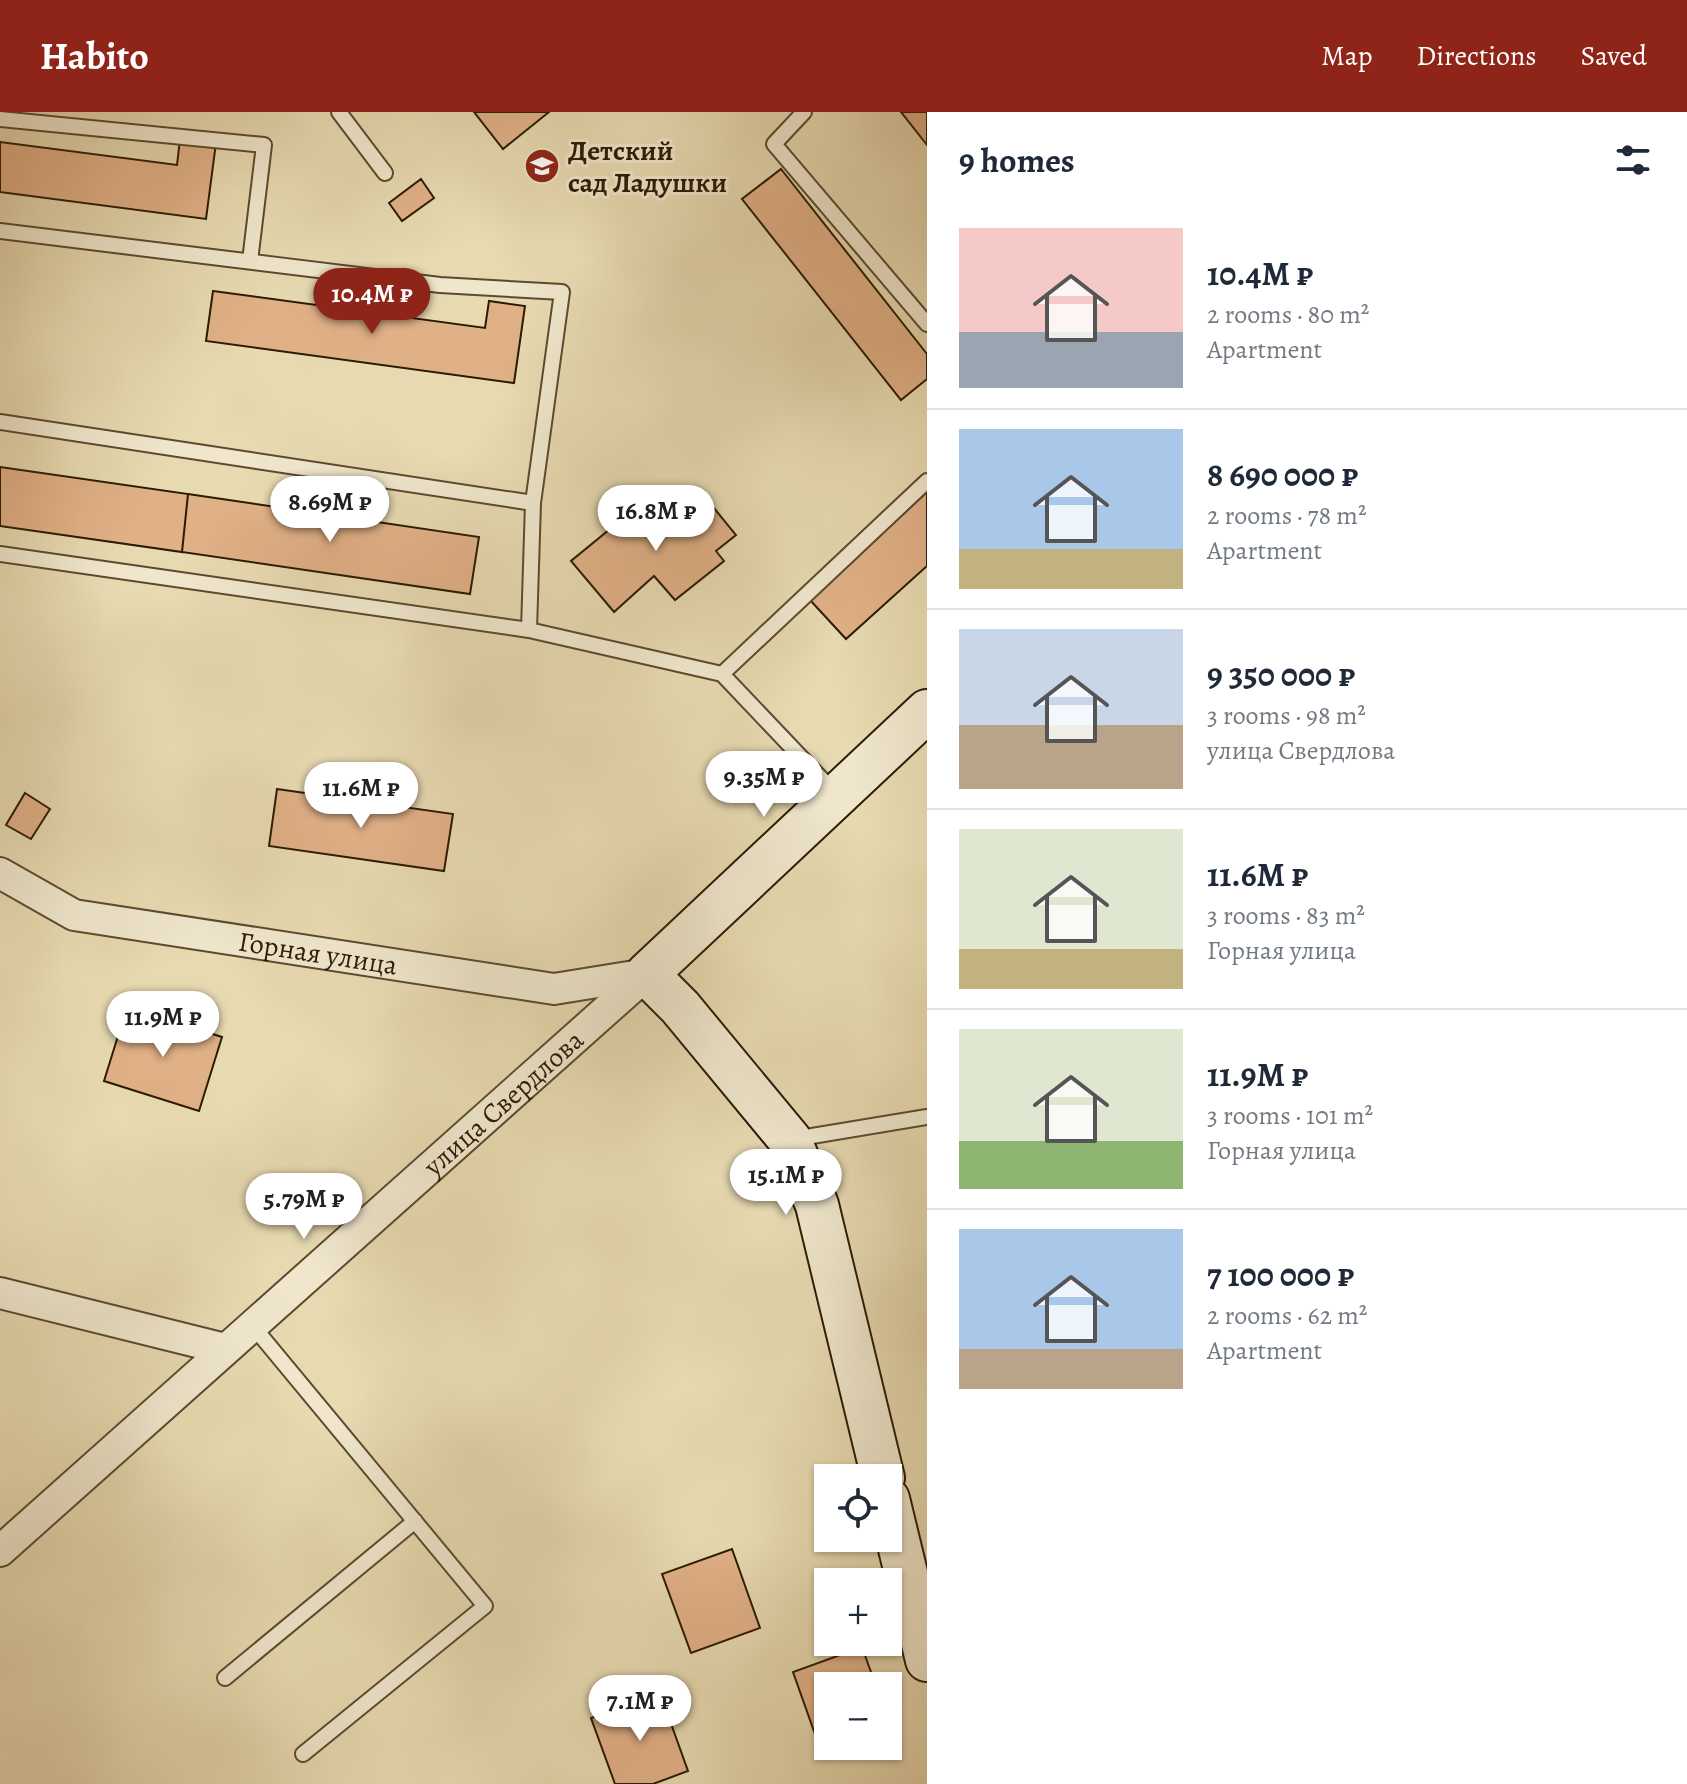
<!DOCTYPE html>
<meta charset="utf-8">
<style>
:root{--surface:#fff;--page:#f2f2f3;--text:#1f2937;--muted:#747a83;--line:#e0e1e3;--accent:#8f2418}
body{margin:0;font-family:Alegreya,serif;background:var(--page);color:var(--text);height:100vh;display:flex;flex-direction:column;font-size:30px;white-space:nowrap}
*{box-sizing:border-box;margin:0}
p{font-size:26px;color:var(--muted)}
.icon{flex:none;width:44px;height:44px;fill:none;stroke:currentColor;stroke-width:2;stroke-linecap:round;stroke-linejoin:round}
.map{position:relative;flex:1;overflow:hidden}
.sheet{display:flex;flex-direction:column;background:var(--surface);width:760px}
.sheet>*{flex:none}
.fabs{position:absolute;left:814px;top:1352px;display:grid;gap:16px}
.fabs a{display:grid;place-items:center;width:88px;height:88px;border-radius:0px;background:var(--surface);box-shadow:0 2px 6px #0004;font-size:40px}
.price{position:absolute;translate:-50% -68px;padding:0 18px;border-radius:28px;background:#fff;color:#222;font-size:26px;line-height:52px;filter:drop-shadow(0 2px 4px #0008)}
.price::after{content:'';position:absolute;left:50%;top:48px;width:24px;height:18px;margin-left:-12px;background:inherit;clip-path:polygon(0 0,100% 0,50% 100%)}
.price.current{background:var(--accent);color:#fff}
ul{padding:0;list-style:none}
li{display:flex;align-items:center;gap:24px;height:200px;padding:0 32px}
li+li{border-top:2px solid var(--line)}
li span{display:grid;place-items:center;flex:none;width:224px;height:160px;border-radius:0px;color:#555}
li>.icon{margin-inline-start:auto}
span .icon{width:96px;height:96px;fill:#fffc;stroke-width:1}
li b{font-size:34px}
h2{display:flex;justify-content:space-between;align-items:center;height:96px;padding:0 32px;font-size:34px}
header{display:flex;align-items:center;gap:48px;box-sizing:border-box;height:112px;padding:0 40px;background:var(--accent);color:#fff}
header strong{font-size:38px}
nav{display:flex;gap:44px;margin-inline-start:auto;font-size:28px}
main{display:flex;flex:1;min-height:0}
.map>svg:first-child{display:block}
.building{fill:#e0b087;stroke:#2c1b04;stroke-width:2}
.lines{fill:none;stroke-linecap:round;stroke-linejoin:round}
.lane-casing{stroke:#5b4a2f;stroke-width:18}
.street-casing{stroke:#5b4a2f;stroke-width:34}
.secondary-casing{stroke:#2c1b04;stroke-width:46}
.lane{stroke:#efe6cc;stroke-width:14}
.street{stroke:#efe6cc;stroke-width:30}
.secondary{stroke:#efe6cc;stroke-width:42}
.labels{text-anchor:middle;stroke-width:6;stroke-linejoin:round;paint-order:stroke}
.poi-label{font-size:28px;font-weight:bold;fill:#2c1b04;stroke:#efe6cc;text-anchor:start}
.street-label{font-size:28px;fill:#2c1b04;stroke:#efe6cc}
</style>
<header>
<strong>Habito</strong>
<nav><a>Map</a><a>Directions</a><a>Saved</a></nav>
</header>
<main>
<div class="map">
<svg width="927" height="1672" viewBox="0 0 927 1672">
<rect width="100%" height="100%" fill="#e7d9b0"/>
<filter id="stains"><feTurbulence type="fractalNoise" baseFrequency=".0025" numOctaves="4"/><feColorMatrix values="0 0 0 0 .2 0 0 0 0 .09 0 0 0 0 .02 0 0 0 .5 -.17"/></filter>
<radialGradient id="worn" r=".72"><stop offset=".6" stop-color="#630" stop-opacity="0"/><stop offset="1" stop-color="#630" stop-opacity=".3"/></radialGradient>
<path class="building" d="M 474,0 L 549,0 L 503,37 Z
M 901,0 L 927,0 L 927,33 Z
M 180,27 L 216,31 L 206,107 L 0,80 L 0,30 L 177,53 Z
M 781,57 L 927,242 L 927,267 L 901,288 L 742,87 Z
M 421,67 L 434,86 L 402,109 L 389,91 Z
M 213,179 L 485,216 L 489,189 L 525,194 L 514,271 L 206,229 Z
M 0,355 L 188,382 L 182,440 L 0,414 Z
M 700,379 L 736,423 L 716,439 L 724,449 L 675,488 L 654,464 L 614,500 L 571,449 L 626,404 L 642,423 Z
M 927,380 L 927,454 L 846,527 L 810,488 Z
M 188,382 L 479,425 L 470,482 L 182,440 Z
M 277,677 L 453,702 L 444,759 L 269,734 Z
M 25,681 L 50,697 L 31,727 L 6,713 Z
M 127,895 L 222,925 L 199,999 L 104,969 Z
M 732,1437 L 760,1516 L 691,1541 L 662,1462 Z
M 862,1535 L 876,1574 L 828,1574 L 828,1634 L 834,1634 L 821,1639 L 793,1560 Z
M 660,1581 L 688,1659 L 653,1672 L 615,1672 L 591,1606 Z"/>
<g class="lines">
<g class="lane-casing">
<path id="lane" d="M 339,0 L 385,61
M 804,0 L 774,32 L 927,212
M 0,7 L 264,33 L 250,149
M 0,119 L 440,173 L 562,180 L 533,391 L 529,518 L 722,562 L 835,681
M 0,310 L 533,391
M 0,442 L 529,518
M 722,562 L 927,369
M 794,1027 L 927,1005
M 252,1213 L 485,1494 L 303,1642
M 225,1566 L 415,1409"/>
</g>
<g class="street-casing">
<g id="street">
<path id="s1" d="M 0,761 L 74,803 L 554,877 L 647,862"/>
<path d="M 0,1181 L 225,1237"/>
<path id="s2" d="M 0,1439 L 647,862"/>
</g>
</g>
<g class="secondary-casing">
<path id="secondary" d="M 883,1366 L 817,1093 L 790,1028 L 680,895 L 647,862 L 927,599
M 888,1387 L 927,1548"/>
</g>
<use href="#lane" class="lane"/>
<use href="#street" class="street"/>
<use href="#secondary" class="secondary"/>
</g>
<defs>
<g id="school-disc" transform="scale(1.8)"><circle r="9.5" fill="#8f2418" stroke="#efe6cc"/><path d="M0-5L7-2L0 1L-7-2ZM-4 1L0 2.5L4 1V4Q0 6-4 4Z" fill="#fff"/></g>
</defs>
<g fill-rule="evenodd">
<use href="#school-disc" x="542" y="54"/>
</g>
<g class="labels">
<g class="poi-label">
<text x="568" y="48">Детский<tspan x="568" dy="32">сад Ладушки</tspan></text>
</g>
<g class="street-label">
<text dy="10" stroke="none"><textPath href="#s1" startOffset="332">Горная улица</textPath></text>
<text dy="10" stroke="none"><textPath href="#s2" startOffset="674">улица Свердлова</textPath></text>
</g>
</g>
<rect width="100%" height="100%" filter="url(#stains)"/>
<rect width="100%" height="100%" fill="url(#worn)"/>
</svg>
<div class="fabs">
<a><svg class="icon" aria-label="locate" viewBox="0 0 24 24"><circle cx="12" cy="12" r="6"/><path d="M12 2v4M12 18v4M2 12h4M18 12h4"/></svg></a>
<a>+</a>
<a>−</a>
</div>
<b class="price current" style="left:372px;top:224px">10.4M ₽</b>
<b class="price" style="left:330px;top:432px">8.69M ₽</b>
<b class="price" style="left:656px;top:441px">16.8M ₽</b>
<b class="price" style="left:764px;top:707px">9.35M ₽</b>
<b class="price" style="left:361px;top:718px">11.6M ₽</b>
<b class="price" style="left:163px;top:947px">11.9M ₽</b>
<b class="price" style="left:786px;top:1105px">15.1M ₽</b>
<b class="price" style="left:304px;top:1129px">5.79M ₽</b>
<b class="price" style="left:640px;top:1631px">7.1M ₽</b>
</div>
<section class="sheet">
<h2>9 homes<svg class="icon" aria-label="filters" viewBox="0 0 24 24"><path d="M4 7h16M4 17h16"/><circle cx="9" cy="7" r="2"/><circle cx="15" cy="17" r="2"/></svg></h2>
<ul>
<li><span style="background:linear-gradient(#f6c9c9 65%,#9aa5b1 0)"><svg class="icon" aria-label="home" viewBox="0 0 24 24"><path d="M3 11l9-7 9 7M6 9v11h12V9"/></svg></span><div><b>10.4M ₽</b><p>2 rooms · 80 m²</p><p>Apartment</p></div></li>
<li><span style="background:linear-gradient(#a9c7e8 75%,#c2b280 0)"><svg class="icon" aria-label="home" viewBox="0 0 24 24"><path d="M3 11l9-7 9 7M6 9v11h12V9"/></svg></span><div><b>8 690 000 ₽</b><p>2 rooms · 78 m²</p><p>Apartment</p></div></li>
<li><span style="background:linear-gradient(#c9d6e8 60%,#b9a48a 0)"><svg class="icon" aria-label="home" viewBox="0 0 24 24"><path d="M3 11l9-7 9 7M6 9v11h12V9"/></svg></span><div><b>9 350 000 ₽</b><p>3 rooms · 98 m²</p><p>улица Свердлова</p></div></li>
<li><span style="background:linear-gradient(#dfe7d0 75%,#c2b280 0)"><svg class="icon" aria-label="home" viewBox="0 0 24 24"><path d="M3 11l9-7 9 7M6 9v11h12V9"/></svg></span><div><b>11.6M ₽</b><p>3 rooms · 83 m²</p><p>Горная улица</p></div></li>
<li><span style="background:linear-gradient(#dfe7d0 70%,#8fb573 0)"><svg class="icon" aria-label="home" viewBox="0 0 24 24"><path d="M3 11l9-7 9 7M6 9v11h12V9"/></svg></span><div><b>11.9M ₽</b><p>3 rooms · 101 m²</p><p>Горная улица</p></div></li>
<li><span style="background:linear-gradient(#a9c7e8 75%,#b9a48a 0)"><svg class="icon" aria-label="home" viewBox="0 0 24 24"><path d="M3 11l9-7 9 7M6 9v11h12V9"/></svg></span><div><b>7 100 000 ₽</b><p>2 rooms · 62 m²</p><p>Apartment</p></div></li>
</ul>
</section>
</main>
